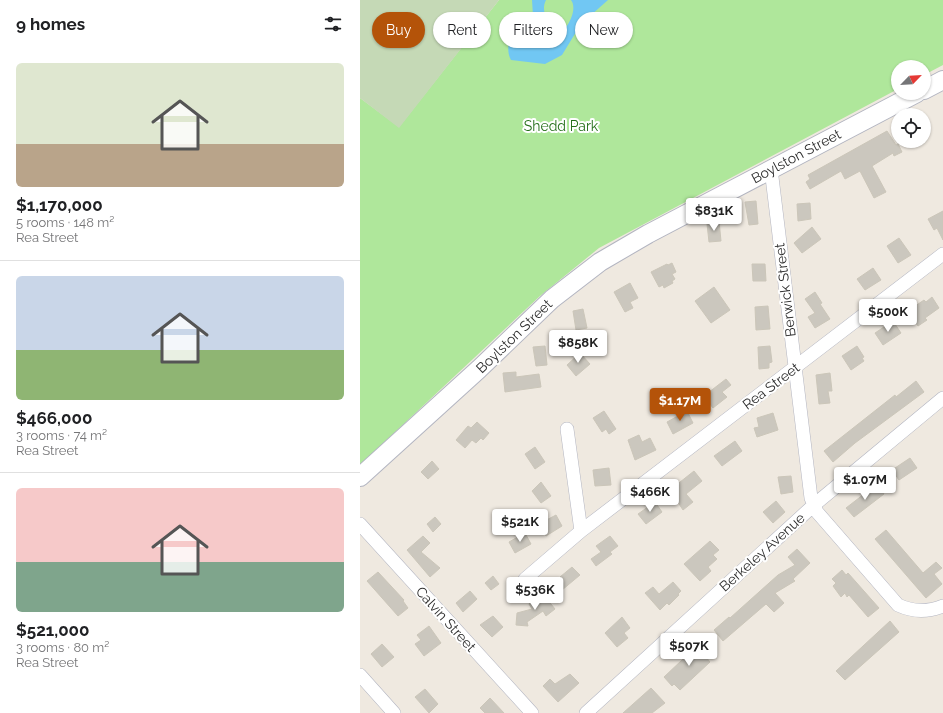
<!DOCTYPE html>
<meta charset="utf-8">
<style>
:root{--surface:#fff;--page:#f2f2f2;--text:#202124;--muted:#757577;--line:#e0e0e0;--accent:#b45309}
body{margin:0;font-family:Raleway,sans-serif;background:var(--page);color:var(--text);height:100vh;display:flex;flex-direction:column;font-size:15px;white-space:nowrap}
*{box-sizing:border-box;margin:0}
p{font-size:13px;color:var(--muted)}
.icon{flex:none;width:22px;height:22px;fill:none;stroke:currentColor;stroke-width:2;stroke-linecap:round;stroke-linejoin:round}
.map{position:relative;flex:1;overflow:hidden}
.side{display:flex;flex-direction:column;background:var(--surface);width:360px}
.side>*{flex:none}
.top-card{position:absolute;left:12px;top:12px;width:380px;height:36px;display:flex;gap:8px}
.needle{width:26px;rotate:65deg}
.tools{position:absolute;left:531px;top:60px;display:grid;gap:8px}
.tools a{display:grid;place-items:center;width:40px;height:40px;border-radius:50%;background:var(--surface);box-shadow:0 1px 3px #0004;font-size:20px}
.price{position:absolute;translate:-50% -34px;padding:0 9px;border-radius:4px;background:#fff;color:#222;font-size:13px;line-height:26px;filter:drop-shadow(0 1px 2px #0008)}
.price::after{content:'';position:absolute;left:50%;top:24px;width:12px;height:9px;margin-left:-6px;background:inherit;clip-path:polygon(0 0,100% 0,50% 100%)}
.price.active{background:var(--accent);color:#fff}
ul{padding:0;list-style:none}
li{display:grid;align-content:center;gap:8px;height:212px;padding:0 16px}
li+li{border-top:1px solid var(--line)}
li span{display:grid;place-items:center;height:124px;border-radius:6px;color:#555}
li>.icon{margin-inline-start:auto}
span .icon{width:72px;height:72px;fill:#fffc;stroke-width:1}
li b{font-size:17px}
h2{display:flex;justify-content:space-between;align-items:center;height:48px;padding:0 16px;font-size:17px}
.tag{padding:0 14px;border-radius:18px;background:var(--surface);box-shadow:0 1px 3px #0004;font-size:14px;line-height:36px}
.tag.active{background:var(--accent);color:#fff}
main{display:flex;flex:1;min-height:0}
.map>svg:first-child{display:block}
.green{fill:#afe79b}
.cemetery{fill:#c5d9b6}
.water{fill:#71c7f3}
.building{fill:#cbc7be;stroke:#cbc6b9}
.lines{fill:none;stroke-linecap:round;stroke-linejoin:round}
.street-casing{stroke:#b3b5c1;stroke-width:14}
.secondary-casing{stroke:#b3b5c1;stroke-width:20}
.street{stroke:#fff;stroke-width:13}
.secondary{stroke:#fff;stroke-width:18}
.labels{text-anchor:middle;stroke-width:4;stroke-linejoin:round;paint-order:stroke}
.park-label{font-size:14px;fill:#246f19;stroke:#fff}
.street-label{font-size:14px;fill:#2d2d2d;stroke:#fff}
</style>
<main>
<section class="side">
<h2>9 homes<svg class="icon" aria-label="filters" viewBox="0 0 24 24"><path d="M4 7h16M4 17h16"/><circle cx="9" cy="7" r="2"/><circle cx="15" cy="17" r="2"/></svg></h2>
<ul>
<li><span style="background:linear-gradient(#dfe7d0 65%,#b9a48a 0)"><svg class="icon" aria-label="home" viewBox="0 0 24 24"><path d="M3 11l9-7 9 7M6 9v11h12V9"/></svg></span><div><b>$1,170,000</b><p>5 rooms · 148 m²</p><p>Rea Street</p></div></li>
<li><span style="background:linear-gradient(#c9d6e8 60%,#8fb573 0)"><svg class="icon" aria-label="home" viewBox="0 0 24 24"><path d="M3 11l9-7 9 7M6 9v11h12V9"/></svg></span><div><b>$466,000</b><p>3 rooms · 74 m²</p><p>Rea Street</p></div></li>
<li><span style="background:linear-gradient(#f6c9c9 60%,#7fa58c 0)"><svg class="icon" aria-label="home" viewBox="0 0 24 24"><path d="M3 11l9-7 9 7M6 9v11h12V9"/></svg></span><div><b>$521,000</b><p>3 rooms · 80 m²</p><p>Rea Street</p></div></li>
</ul>
</section>
<div class="map">
<svg width="583" height="713" viewBox="0 0 583 713">
<rect width="100%" height="100%" fill="#efe9e0"/>
<path class="green" d="M 139,0 L 583,0 L 583,65 L 564,75 L 564,67 L 538,67 L 538,89 L 239,248 L 180,296 L 0,465 L 0,98 L 39,127 Z"/>
<path class="cemetery" d="M 0,0 L 139,0 L 39,128 L 0,98 Z"/>
<path class="water" d="M 172,0 L 186,0 C 182,8 185,13 186,21 C 191,56 222,14 211,0 L 248,0 L 221,24 L 202,55 L 185,64 L 151,60 C 146,51 148,37 156,30 C 160,27 166,25 171,23 L 173,16 Z"/>
<path class="building" d="M 527,131 L 536,145 L 538,144 L 542,152 L 534,156 L 533,153 L 512,166 L 526,192 L 514,198 L 500,171 L 485,179 L 481,171 L 450,189 L 446,182 L 450,179 L 448,175 Z
M 396,201 L 398,224 L 389,225 L 385,202 Z
M 450,203 L 451,219 L 438,221 L 437,204 Z
M 583,211 L 583,240 L 577,228 L 574,230 L 568,219 Z
M 359,221 L 361,241 L 349,242 L 347,224 L 350,224 L 349,222 Z
M 452,227 L 461,239 L 442,253 L 434,243 Z
M 539,238 L 551,255 L 538,263 L 527,246 Z
M 312,263 L 316,272 L 312,274 L 315,279 L 312,281 L 313,283 L 304,288 L 303,285 L 299,287 L 291,272 L 307,264 L 308,265 Z
M 392,264 L 405,264 L 406,281 L 393,281 Z
M 513,268 L 521,280 L 505,290 L 497,279 Z
M 270,283 L 278,298 L 270,302 L 273,308 L 265,312 L 254,292 Z
M 354,287 L 370,310 L 351,323 L 335,301 Z
M 455,292 L 462,303 L 460,304 L 470,319 L 455,328 L 448,317 L 455,313 L 445,299 Z
M 572,297 L 579,308 L 565,318 L 567,320 L 558,326 L 548,311 L 564,300 L 566,302 Z
M 408,306 L 410,329 L 396,330 L 395,307 Z
M 223,309 L 227,328 L 216,330 L 213,311 Z
M 533,321 L 541,333 L 523,345 L 515,333 Z
M 185,346 L 187,365 L 176,366 L 173,347 Z
M 410,346 L 412,362 L 409,363 L 409,368 L 399,369 L 398,347 Z
M 497,346 L 504,357 L 502,358 L 504,361 L 491,370 L 482,356 Z
M 220,353 L 230,364 L 216,376 L 207,365 Z
M 156,372 L 156,377 L 179,374 L 181,387 L 145,392 L 143,373 Z
M 470,373 L 472,391 L 468,391 L 470,403 L 459,404 L 456,375 Z
M 366,379 L 371,385 L 362,392 L 367,397 L 353,408 L 344,396 Z
M 556,381 L 564,392 L 495,443 L 473,462 L 464,451 L 535,395 L 536,397 Z
M 244,411 L 256,429 L 249,434 L 246,429 L 242,432 L 233,418 Z
M 327,411 L 333,423 L 313,434 L 307,422 Z
M 413,413 L 418,430 L 397,437 L 394,428 L 399,427 L 397,418 Z
M 117,422 L 129,433 L 123,440 L 121,438 L 116,443 L 112,440 L 105,448 L 96,440 L 108,426 L 111,428 Z
M 279,435 L 282,442 L 290,438 L 296,450 L 275,460 L 268,440 Z
M 375,441 L 382,451 L 362,466 L 354,456 Z
M 175,447 L 185,462 L 175,469 L 165,454 Z
M 550,458 L 557,468 L 539,480 L 532,470 Z
M 72,461 L 79,469 L 68,479 L 61,472 Z
M 249,468 L 251,485 L 235,486 L 233,470 Z
M 334,471 L 342,481 L 326,494 L 333,502 L 323,510 L 310,490 Z
M 431,476 L 433,492 L 421,494 L 418,477 Z
M 181,482 L 191,496 L 181,503 L 172,491 Z
M 517,484 L 524,494 L 494,517 L 486,508 Z
M 416,501 L 425,512 L 413,523 L 403,512 Z
M 295,502 L 302,512 L 286,524 L 278,514 Z
M 196,515 L 202,526 L 186,536 L 179,524 Z
M 75,517 L 81,524 L 73,532 L 67,524 Z
M 526,530 L 563,573 L 576,562 L 582,568 L 574,574 L 582,584 L 566,598 L 515,539 Z
M 165,533 L 171,544 L 155,553 L 149,542 Z
M 63,536 L 70,543 L 61,552 L 80,568 L 70,577 L 47,550 Z
M 250,536 L 258,546 L 250,552 L 252,554 L 236,566 L 231,559 L 241,552 L 236,546 Z
M 350,541 L 359,550 L 353,555 L 357,559 L 348,567 L 351,571 L 340,581 L 324,564 Z
M 437,549 L 450,563 L 433,579 L 435,581 L 415,593 L 424,603 L 414,612 L 406,604 L 363,641 L 354,630 L 369,617 L 370,618 L 418,575 L 435,565 L 428,557 Z
M 212,567 L 220,575 L 202,590 L 197,584 L 202,579 L 200,577 Z
M 482,570 L 486,575 L 488,573 L 519,608 L 508,617 L 489,595 L 487,597 L 485,593 L 481,597 L 473,586 L 476,583 L 472,579 Z
M 18,572 L 44,600 L 43,601 L 48,608 L 38,616 L 7,581 Z
M 133,576 L 139,584 L 131,590 L 125,583 Z
M 313,582 L 321,591 L 318,594 L 319,595 L 309,605 L 307,603 L 300,610 L 285,593 L 293,587 L 299,594 Z
M 110,591 L 117,599 L 103,612 L 96,603 Z
M 183,594 L 195,609 L 186,616 L 183,611 L 167,622 L 168,626 L 156,625 L 157,613 L 172,609 L 169,604 Z
M 133,616 L 143,627 L 132,637 L 120,625 Z
M 262,617 L 270,628 L 264,633 L 268,638 L 257,647 L 245,633 Z
M 530,621 L 539,632 L 485,680 L 476,671 Z
M 69,626 L 81,643 L 64,656 L 55,644 L 61,640 L 57,635 Z
M 341,642 L 350,651 L 345,656 L 350,662 L 320,690 L 314,684 L 312,686 L 304,677 Z
M 22,644 L 34,657 L 22,667 L 11,654 Z
M 210,674 L 219,683 L 198,702 L 183,686 L 190,679 L 195,684 Z
M 291,688 L 305,703 L 292,713 L 263,713 Z
M 65,689 L 78,704 L 69,713 L 55,697 Z
M 130,698 L 144,713 L 125,713 L 120,708 Z"/>
<g class="lines">
<g class="street-casing">
<path id="street" d="M 411,169 L 451,498 L 457,512 L 538,605 C 553,612 568,612 583,606
M 207,429 L 221,531
M 0,524 L 172,713
M 165,579 L 221,531 L 583,254
M 0,675 L 34,713
M 226,713 L 454,505 L 583,398"/>
</g>
<g class="secondary-casing">
<path id="secondary" d="M 564,90 L 583,80
M 0,477 L 119,369 L 192,299 L 240,262 L 288,234 L 557,93"/>
</g>
<use href="#street" class="street"/>
<use href="#secondary" class="secondary"/>
</g>
<g class="labels">
<g class="park-label">
<text x="201" y="131">Shedd Park</text>
</g>
<g class="street-label">
<text transform="translate(436 156) rotate(-28)" y="5">Boylston Street</text>
<text transform="translate(425 290) rotate(-97)" y="5">Berwick Street</text>
<text transform="translate(154 336) rotate(-44)" y="5">Boylston Street</text>
<text transform="translate(411 386) rotate(-37)" y="5">Rea Street</text>
<text transform="translate(402 552) rotate(-42)" y="5">Berkeley Avenue</text>
<text transform="translate(86 619) rotate(48)" y="5">Calvin Street</text>
</g>
</g>
</svg>
<div class="tools">
<a><svg class="needle" viewBox="-14 -14 28 28"><path d="M0-13l5 13h-10z" fill="#e53935"/><path d="M0 13l5-13h-10z" fill="#757577"/></svg></a>
<a><svg class="icon" aria-label="locate" viewBox="0 0 24 24"><circle cx="12" cy="12" r="6"/><path d="M12 2v4M12 18v4M2 12h4M18 12h4"/></svg></a>
</div>
<b class="price" style="left:354px;top:232px">$831K</b>
<b class="price" style="left:528px;top:333px">$500K</b>
<b class="price" style="left:218px;top:364px">$858K</b>
<b class="price active" style="left:320px;top:422px">$1.17M</b>
<b class="price" style="left:505px;top:501px">$1.07M</b>
<b class="price" style="left:290px;top:513px">$466K</b>
<b class="price" style="left:160px;top:543px">$521K</b>
<b class="price" style="left:175px;top:611px">$536K</b>
<b class="price" style="left:329px;top:667px">$507K</b>
<div class="top-card">
<a class="tag active">Buy</a>
<a class="tag">Rent</a>
<a class="tag">Filters</a>
<a class="tag">New</a>
</div>
</div>
</main>
